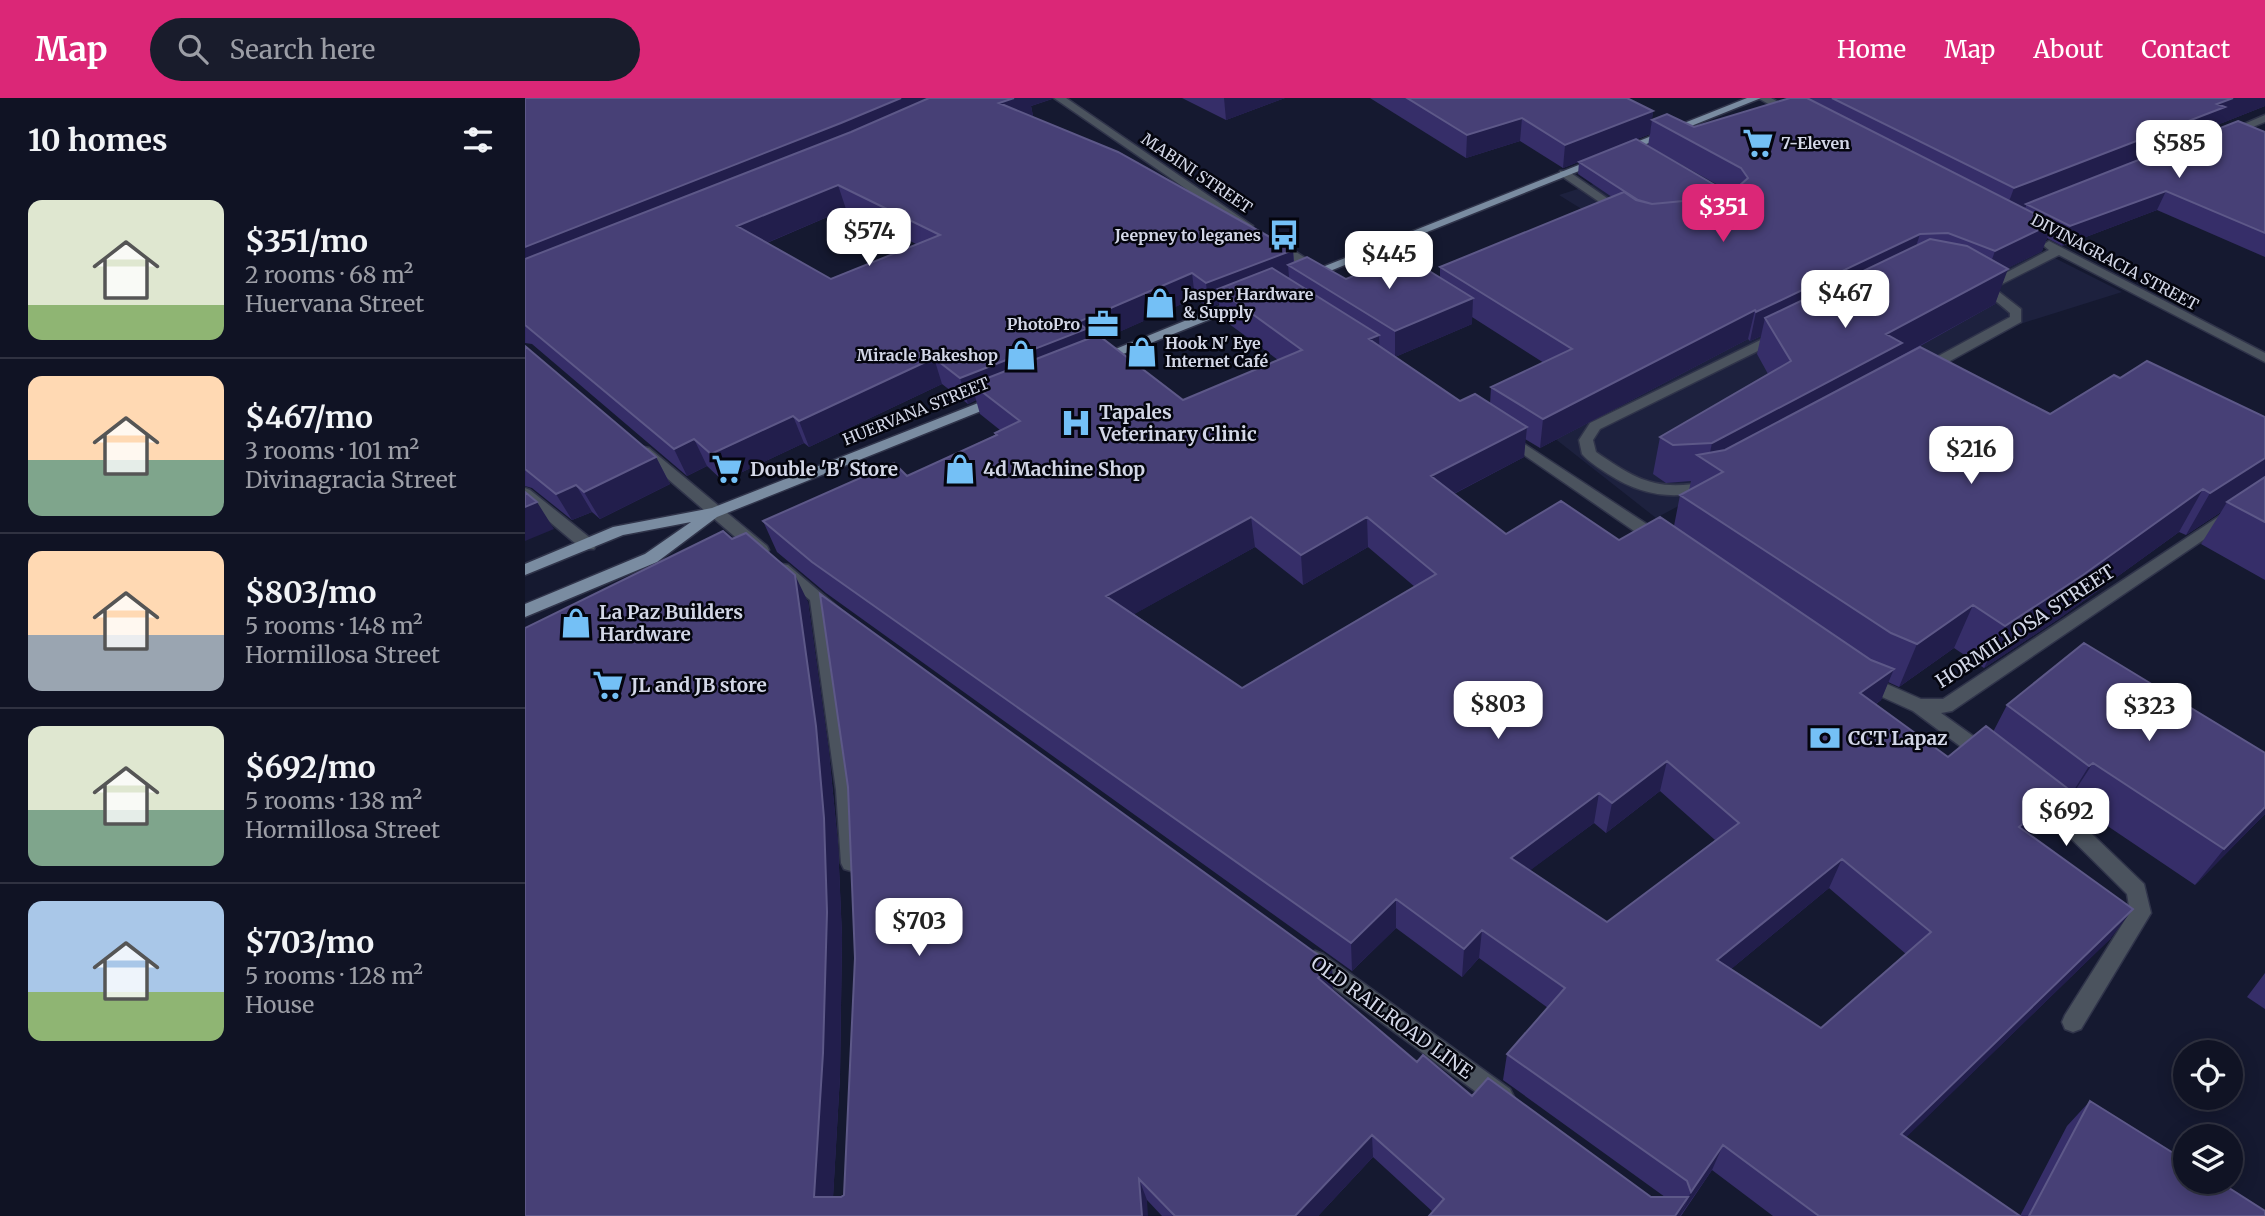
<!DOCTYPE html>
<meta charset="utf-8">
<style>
:root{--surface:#101324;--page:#191c2c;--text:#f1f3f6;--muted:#9c9ea6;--line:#303241;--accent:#db2777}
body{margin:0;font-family:Merriweather,serif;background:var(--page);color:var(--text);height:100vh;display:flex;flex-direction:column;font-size:26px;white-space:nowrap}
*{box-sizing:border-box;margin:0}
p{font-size:23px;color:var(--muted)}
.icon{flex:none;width:38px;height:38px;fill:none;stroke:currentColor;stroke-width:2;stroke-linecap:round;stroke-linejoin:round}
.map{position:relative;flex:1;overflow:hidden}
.side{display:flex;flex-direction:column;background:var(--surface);width:525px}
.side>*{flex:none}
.tools{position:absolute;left:1648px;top:942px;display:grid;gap:14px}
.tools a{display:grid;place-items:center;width:70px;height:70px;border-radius:50%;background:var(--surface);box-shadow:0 4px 18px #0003,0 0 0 2px var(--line);font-size:35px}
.price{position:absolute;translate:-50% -60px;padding:0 16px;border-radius:14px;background:#fff;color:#222;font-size:23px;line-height:46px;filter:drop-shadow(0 2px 4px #0008)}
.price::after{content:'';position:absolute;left:50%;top:42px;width:21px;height:16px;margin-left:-10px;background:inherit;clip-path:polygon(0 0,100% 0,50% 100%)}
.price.current{background:var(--accent);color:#fff}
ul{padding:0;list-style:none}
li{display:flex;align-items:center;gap:21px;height:175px;padding:0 28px}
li+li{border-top:2px solid var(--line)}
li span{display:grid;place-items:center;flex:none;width:196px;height:140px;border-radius:14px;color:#555}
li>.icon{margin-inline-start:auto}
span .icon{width:84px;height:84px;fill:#fffc;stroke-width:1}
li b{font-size:30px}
h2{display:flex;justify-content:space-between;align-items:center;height:84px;padding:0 28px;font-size:30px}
header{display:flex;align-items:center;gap:42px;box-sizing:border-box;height:98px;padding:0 35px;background:var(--accent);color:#fff}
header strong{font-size:33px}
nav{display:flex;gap:38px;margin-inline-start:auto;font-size:24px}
.search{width:490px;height:63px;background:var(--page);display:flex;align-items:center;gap:18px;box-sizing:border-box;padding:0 24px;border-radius:38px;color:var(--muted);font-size:26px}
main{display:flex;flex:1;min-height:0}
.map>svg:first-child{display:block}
.built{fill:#1d213e}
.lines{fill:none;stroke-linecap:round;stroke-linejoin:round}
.minor-casing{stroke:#30344a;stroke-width:3}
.major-casing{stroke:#30344a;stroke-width:3}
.minor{fill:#4b535e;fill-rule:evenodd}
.major{fill:#7a8ca1;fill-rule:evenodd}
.wall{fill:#362e69;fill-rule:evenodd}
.shaded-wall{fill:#221e4c}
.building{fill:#474076;stroke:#5d5888;stroke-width:2;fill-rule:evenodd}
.labels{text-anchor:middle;stroke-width:5;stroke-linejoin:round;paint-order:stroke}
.far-poi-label{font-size:16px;font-weight:bold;fill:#d3d7e7;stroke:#04050e;text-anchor:start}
.far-street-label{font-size:16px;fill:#d3d7e7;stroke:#04050e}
.poi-label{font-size:19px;font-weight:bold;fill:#d3d7e7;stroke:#04050e;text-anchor:start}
.street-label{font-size:19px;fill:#d3d7e7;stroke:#04050e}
</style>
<header>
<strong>Map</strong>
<div class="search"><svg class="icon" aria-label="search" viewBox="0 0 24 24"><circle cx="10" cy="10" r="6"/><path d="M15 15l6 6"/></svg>Search here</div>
<nav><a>Home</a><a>Map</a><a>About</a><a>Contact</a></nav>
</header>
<main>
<section class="side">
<h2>10 homes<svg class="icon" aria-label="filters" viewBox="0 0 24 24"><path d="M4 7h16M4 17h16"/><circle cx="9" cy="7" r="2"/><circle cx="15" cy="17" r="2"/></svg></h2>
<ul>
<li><span style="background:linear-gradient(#dfe7d0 75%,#8fb573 0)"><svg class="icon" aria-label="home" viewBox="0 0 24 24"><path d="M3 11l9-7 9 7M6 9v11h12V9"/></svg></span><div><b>$351/mo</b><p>2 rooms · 68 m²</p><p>Huervana Street</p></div></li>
<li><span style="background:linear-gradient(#ffd9b3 60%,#7fa58c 0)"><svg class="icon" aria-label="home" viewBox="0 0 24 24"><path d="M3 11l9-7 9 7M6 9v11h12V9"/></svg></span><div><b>$467/mo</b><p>3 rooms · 101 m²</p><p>Divinagracia Street</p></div></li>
<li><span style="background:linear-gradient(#ffd9b3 60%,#9aa5b1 0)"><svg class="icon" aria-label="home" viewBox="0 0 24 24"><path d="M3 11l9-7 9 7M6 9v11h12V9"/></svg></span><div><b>$803/mo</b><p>5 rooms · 148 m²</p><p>Hormillosa Street</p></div></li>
<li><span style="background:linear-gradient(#dfe7d0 60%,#7fa58c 0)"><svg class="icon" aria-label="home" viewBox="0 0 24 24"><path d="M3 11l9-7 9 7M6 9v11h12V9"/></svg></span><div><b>$692/mo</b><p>5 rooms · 138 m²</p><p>Hormillosa Street</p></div></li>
<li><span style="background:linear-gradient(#a9c7e8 65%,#8fb573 0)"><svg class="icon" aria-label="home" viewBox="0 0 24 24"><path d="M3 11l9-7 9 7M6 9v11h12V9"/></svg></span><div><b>$703/mo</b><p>5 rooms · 128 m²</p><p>House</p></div></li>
</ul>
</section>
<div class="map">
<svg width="1740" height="1118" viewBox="0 0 1740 1118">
<rect width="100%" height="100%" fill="#151930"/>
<path class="built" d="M 1159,57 L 1417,103 L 1597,194 L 1495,226 L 1131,420 L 977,299 L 1200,200 L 1034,97 Z"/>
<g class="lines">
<g class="minor-casing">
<path id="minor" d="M 529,0 L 541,0 L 728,128 L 718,130 Z
M 1233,0 L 1246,0 L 1274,16 L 1265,18 Z
M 1740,17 L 1740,24 L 1705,38 L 1696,36 Z
M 1035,73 L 1043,73 L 1102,114 L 1092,116 L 1035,77 Z
M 749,141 L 753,142 L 800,173 L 794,177 L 790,176 L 745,148 L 743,145 Z
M 1524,143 L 1740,255 L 1740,264 L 1534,157 L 1469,190 L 1496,211 L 1496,224 L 1405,274 L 1395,274 L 1395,268 L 1485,219 L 1485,215 L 1454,189 L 1524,152 L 1518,147 Z
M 1256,232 L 1263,236 L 1261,239 L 1075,331 L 1068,342 L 1071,354 C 1113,383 1133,394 1185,383 L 1193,388 L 1190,391 C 1151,402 1118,399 1083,376 C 1074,370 1064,364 1057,356 L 1054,342 L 1065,325 Z
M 981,334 L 1140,438 L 1142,442 L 1140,446 L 1128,446 L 976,341 L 974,338 L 976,335 Z
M 119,349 L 124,350 L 242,448 L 244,452 L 242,456 L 230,456 L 114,356 L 112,353 Z
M 1740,388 L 1740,400 L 1427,613 L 1416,615 L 1469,653 L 1471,658 L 1469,663 L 1462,665 L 1455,663 L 1388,613 L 1333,588 L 1330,583 L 1333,578 L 1339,576 L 1396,601 L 1418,601 Z
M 0,390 L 5,392 L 69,443 L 71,447 L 69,451 L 57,451 L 0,403 Z
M 257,466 L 263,467 L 322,517 L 314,523 L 304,518 L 331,692 L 336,765 L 333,771 L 326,773 L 319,771 L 316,765 L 311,692 L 285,502 L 251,475 L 249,471 L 251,467 Z
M 1512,687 L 1519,690 L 1619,786 L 1626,815 L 1556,931 L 1548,934 L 1540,931 L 1537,924 L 1540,917 L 1605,814 L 1602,796 L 1505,700 L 1502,695 L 1505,690 Z
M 790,853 L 798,856 L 985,991 L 989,999 L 985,1007 L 977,1010 L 969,1007 L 782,870 L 779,863 L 782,856 Z"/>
</g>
<g class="major-casing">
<path id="major" d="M 1222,0 L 1236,0 L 785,181 L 777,181 L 775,178 Z
M 716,200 L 722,204 L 721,207 L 578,264 L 573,265 L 566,261 Z
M 476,296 L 483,300 L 481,303 L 192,419 L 132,464 L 0,519 L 0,506 L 120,456 L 166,424 L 98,437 L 0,477 L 0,466 L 88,429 L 187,410 Z"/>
</g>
<use href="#minor" class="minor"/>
<use href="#major" class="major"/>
</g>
<path class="wall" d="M 0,0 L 528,0 L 527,1 L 506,8 L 508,18 L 507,18 L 768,152 L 769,164 L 821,181 L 915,180 L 915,169 L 1087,99 L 1053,76 L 1054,64 L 1200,93 L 1202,92 L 1123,48 L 1127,22 L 1169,29 L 1265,0 L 1740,0 L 1740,8 L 1692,27 L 1689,32 L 1740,34 L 1740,159 L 1632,112 L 1537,148 L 1522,140 L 1517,153 L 1482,170 L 1470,206 L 1372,261 L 1525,316 L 1595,280 L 1740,319 L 1740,482 L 1676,446 L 1696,414 L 1661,437 L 1654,434 L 1535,520 L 1459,570 L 1429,550 L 1374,589 L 1363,584 L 1356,602 L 1351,606 L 1423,659 L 1468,634 L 1482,607 L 1740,655 L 1740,716 L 1670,787 L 1544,702 L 1541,705 L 1535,701 L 1524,719 L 1504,736 L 1586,840 L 1381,1039 L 1495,1118 L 1542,1028 L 1565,1003 L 1740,1118 L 1248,1118 L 1187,1072 L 1156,1118 L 904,1118 L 908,1114 L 848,1059 L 793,1118 L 637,1118 L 622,1102 L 0,1118 L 207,441 L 283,504 L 304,655 L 313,746 L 317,839 L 315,978 L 308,1099 L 316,1099 L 807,867 L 808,892 L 892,964 L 947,998 L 1126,1099 L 1140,1099 L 978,982 L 982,956 L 1023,910 L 954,860 L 937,879 L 871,830 L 827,873 L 301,495 L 252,454 L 238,423 L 382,378 L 470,337 L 470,335 L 475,332 L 455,316 L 451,302 L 443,306 L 417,286 L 284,349 L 279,345 L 198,383 L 182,368 L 162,378 L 7,246 L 0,245 ZM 321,111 L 391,146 L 306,181 L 242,145 ZM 670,200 L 684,210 L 694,206 L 696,220 L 753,262 L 658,302 L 578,241 ZM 947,219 L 1019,265 L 966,289 L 965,306 L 935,303 L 870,259 L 947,226 ZM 1236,238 L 1232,256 L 1243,276 L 1135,339 L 1128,376 L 1141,385 L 1166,383 L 1164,392 L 1155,397 L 1149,428 L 1094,442 L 981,436 L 929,396 L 999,359 L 1000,341 L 1015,350 L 1223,241 L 1225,243 ZM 730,449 L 778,487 L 843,449 L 890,489 L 717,590 L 609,516 ZM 1135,693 L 1190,742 L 1082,824 L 1005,772 L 1069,725 L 1081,735 ZM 1304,790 L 1381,856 L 1296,930 L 1206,871 Z
M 657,0 L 760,0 L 701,22 Z
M 845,0 L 1102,0 L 1128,13 L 1125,36 L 1038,70 L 995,43 L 941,60 Z
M 0,248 L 131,359 L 145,386 L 75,421 L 67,414 L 47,422 L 7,390 L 0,388 Z
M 1740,875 L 1740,911 L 1722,899 Z"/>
<path class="shaded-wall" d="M 376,0 L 434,0 L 0,179 L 0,149 Z
M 489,0 L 528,0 L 527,1 L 506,8 L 508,18 L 479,28 L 474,5 Z
M 699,0 L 760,0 L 701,22 Z
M 1708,0 L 1740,0 L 1740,8 L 1692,27 L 1688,35 L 1501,106 L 1501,109 L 1479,117 L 1489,90 Z
M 1128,13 L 1125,36 L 1038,70 L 1040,47 Z
M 997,20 L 995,43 L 941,60 L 942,37 Z
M 313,87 L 321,111 L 222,153 L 212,128 Z
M 1641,93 L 1632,112 L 1537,148 L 1545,128 Z
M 1528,125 L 1517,153 L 1460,181 L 1470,153 Z
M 1395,136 L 1386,164 L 1240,220 L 1236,238 L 1225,243 L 1231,214 Z
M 768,152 L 769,170 L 763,167 L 764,179 L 707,201 L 693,191 L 694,206 L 684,210 L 681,185 Z
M 1483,171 L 1470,206 L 1372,260 L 1365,281 L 1183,364 L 1187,345 L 1361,236 Z
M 667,175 L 670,200 L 565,247 L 447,286 L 451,302 L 443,306 L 435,280 L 553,224 Z
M 948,200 L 947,226 L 870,259 L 870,233 Z
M 1230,212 L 1223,241 L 1015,350 L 1018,321 Z
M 854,237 L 855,266 L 844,241 Z
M 409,260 L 417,286 L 284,349 L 274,323 Z
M 268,318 L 279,345 L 198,383 L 186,356 Z
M 1002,329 L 999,359 L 905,408 L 906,378 Z
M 169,341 L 182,368 L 162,378 L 149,351 Z
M 131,359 L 145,386 L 75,421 L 59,394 Z
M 1740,360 L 1740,383 L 1702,404 L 1696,414 L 1661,437 L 1685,395 Z
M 51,387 L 67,414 L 47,422 L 31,396 Z
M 1678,391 L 1654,434 L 1535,520 L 1459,570 L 1480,528 Z
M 12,404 L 29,431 L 0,443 L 0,409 Z
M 726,419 L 730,449 L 588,528 L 581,498 Z
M 842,419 L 843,449 L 778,487 L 776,457 Z
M 270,477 L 283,504 L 304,655 L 313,746 L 317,839 L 315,978 L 307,1118 L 289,1099 Z
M 1448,507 L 1429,550 L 1374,589 L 1392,546 Z
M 1369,571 L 1356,602 L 1323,625 L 1335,595 Z
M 1142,663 L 1135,693 L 1081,735 L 1087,705 Z
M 1568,665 L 1544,702 L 1541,705 L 1564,668 Z
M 1542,690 L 1524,719 L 1477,758 L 1494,729 Z
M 1074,695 L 1069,725 L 983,789 L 986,760 Z
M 1740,709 L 1740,716 L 1670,787 L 1699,751 Z
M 1317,761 L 1304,790 L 1182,891 L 1192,862 Z
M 871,801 L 871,830 L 827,873 L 826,845 Z
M 1608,811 L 1586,840 L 1359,1061 L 1376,1036 Z
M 957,832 L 954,860 L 937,879 L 939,851 Z
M 807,867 L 808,892 L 793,880 Z
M 847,1037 L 848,1059 L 793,1118 L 770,1118 Z
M 1198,1047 L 1187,1072 L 1155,1118 L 1166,1094 Z
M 614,1081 L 622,1102 L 623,1118 L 617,1118 Z
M 1163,1099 L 1155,1118 L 1150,1118 Z"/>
<path class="building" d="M 0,0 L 376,0 L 316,25 L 0,149 Z
M 404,0 L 489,0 L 474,5 L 593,54 L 768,152 L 681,185 L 667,175 L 553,224 L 561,231 L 435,280 L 409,260 L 274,323 L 268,318 L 186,356 L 169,341 L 149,351 L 0,227 L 0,161 L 326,34 ZM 313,87 L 415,137 L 306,181 L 212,128 Z
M 882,0 L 1102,0 L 1128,13 L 1040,47 L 997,20 L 942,37 Z
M 1265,0 L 1282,0 L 1528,125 L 1470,153 L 1423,135 L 1395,136 L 1231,214 L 1230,212 L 1018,321 L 966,289 L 1047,251 L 915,169 L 1099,94 L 1111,102 L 1127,106 L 1169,102 L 1214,88 L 1223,80 L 1216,70 L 1127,22 L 1142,16 L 1169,29 Z
M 1307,0 L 1708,0 L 1692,6 L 1700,9 L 1489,90 Z
M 1713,23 L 1740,34 L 1740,135 L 1641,93 L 1545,128 L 1501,106 Z
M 1111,41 L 1200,93 L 1169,102 L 1127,106 L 1113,102 L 1054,64 Z
M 1405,141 L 1442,148 L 1483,171 L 1361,236 L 1377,245 L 1187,345 L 1148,347 L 1135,339 L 1266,263 L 1240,220 Z
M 880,158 L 948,200 L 870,233 L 763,167 L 782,159 L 821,181 Z
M 747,170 L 854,237 L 844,241 L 935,303 L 950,296 L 1002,329 L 906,378 L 981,436 L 1036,403 L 1094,442 L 1135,419 L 1346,562 L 1369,571 L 1335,595 L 1423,659 L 1461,628 L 1542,690 L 1494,729 L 1608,811 L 1376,1036 L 1495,1118 L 1294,1118 L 1198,1047 L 1166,1094 L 1162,1083 L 982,956 L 1040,890 L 957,832 L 939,851 L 871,801 L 826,845 L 287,464 L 238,423 L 369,365 L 382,378 L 472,337 L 470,335 L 495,323 L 447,286 L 573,237 L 658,302 L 777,252 L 693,191 ZM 726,419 L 776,457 L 842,419 L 911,476 L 717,590 L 581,498 ZM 1142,663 L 1214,725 L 1082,824 L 986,760 L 1074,695 L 1087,705 ZM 1317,761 L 1406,834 L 1296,930 L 1192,862 Z
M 0,248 L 131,359 L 59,394 L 51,387 L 31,396 L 0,371 Z
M 1395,249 L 1525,316 L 1589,277 L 1595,280 L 1622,263 L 1740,319 L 1740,360 L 1685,395 L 1678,391 L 1558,477 L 1480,528 L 1448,507 L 1392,546 L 1366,535 L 1155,397 L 1198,374 L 1172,357 L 1200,352 Z
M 1740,379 L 1740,424 L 1702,404 Z
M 0,394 L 12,404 L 0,409 Z
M 198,433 L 207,441 L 221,435 L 270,477 L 291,628 L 299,720 L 302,814 L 298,955 L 289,1099 L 316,1099 L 319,1097 L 330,860 L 323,689 L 295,496 L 807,867 L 793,880 L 892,964 L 898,957 L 947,998 L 963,980 L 1126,1099 L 1163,1099 L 1150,1118 L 904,1118 L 919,1101 L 847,1037 L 770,1118 L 650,1118 L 614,1081 L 617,1118 L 0,1118 L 0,530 Z
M 1559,545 L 1740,655 L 1740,709 L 1699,751 L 1568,665 L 1564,668 L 1482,607 Z
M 1565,1003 L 1661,1063 L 1661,1083 L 1693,1083 L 1740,1113 L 1740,1118 L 1504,1118 Z"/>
<defs>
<g id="supermarket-bare" transform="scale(2.415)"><path d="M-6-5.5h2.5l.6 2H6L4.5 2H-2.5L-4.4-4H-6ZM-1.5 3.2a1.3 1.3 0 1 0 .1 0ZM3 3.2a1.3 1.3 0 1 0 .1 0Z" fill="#74c0f6" stroke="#04050e" stroke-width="2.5" paint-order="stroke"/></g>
<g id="bus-bare" transform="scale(2.415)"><path d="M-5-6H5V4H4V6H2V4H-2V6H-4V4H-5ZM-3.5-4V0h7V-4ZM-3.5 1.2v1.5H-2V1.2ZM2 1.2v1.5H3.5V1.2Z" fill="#74c0f6" stroke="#04050e" stroke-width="2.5" paint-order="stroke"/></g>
<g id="shop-bare" transform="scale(2.415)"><path d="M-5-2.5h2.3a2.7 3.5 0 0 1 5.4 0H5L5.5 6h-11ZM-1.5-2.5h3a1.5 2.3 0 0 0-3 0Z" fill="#74c0f6" stroke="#04050e" stroke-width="2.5" paint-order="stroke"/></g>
<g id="office-bare" transform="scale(2.415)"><path d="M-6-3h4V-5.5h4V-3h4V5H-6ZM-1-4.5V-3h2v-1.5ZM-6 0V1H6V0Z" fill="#74c0f6" stroke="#04050e" stroke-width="2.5" paint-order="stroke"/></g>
<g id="hospital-bare" transform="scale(2.415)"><path d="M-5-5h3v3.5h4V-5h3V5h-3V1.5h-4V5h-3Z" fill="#74c0f6" stroke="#04050e" stroke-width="2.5" paint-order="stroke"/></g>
<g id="bank-bare" transform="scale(2.415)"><path d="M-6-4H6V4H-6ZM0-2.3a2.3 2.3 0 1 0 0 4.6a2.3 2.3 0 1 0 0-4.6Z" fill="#74c0f6" stroke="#04050e" stroke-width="2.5" paint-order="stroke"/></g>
</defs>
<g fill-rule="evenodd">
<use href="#supermarket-bare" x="1233" y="45"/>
<use href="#bus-bare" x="759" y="137"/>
<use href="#shop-bare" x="635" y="205"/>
<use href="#office-bare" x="578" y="226"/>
<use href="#shop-bare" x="617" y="254"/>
<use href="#shop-bare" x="496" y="257"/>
<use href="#hospital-bare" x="551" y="325"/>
<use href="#supermarket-bare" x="202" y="371"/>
<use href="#shop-bare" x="435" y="371"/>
<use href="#shop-bare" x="51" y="525"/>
<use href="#supermarket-bare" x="83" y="587"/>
<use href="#bank-bare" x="1300" y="640"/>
</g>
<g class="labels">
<g class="far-poi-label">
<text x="1256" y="51">7-Eleven</text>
<text x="736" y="143" text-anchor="end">Jeepney to leganes</text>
<text x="658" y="202">Jasper Hardware<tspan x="658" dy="18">&amp; Supply</tspan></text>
<text x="555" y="232" text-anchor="end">PhotoPro</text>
<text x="640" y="251">Hook N' Eye<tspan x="640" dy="18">Internet Café</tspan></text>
<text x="473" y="263" text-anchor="end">Miracle Bakeshop</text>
</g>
<g class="far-street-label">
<text transform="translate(672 75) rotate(34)" y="6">MABINI STREET</text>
<text transform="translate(1590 164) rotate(28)" y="6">DIVINAGRACIA STREET</text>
<text transform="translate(391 313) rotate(-22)" y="6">HUERVANA STREET</text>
</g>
<g class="poi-label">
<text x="574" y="321">Tapales<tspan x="574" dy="22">Veterinary Clinic</tspan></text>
<text x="225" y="378">Double 'B' Store</text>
<text x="458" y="378">4d Machine Shop</text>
<text x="74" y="521">La Paz Builders<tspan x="74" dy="22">Hardware</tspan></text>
<text x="106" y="594">JL and JB store</text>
<text x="1323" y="647">CCT Lapaz</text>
</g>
<g class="street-label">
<text transform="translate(1500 528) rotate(-33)" y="7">HORMILLOSA STREET</text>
<text transform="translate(867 919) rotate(36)" y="7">OLD RAILROAD LINE</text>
</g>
</g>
</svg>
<div class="tools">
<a><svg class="icon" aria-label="locate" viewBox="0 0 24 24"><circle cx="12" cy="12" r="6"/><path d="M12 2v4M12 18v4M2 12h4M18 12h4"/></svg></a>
<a><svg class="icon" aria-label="layers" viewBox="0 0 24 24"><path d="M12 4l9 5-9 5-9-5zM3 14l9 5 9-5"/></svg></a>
</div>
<b class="price" style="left:1654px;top:82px">$585</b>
<b class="price current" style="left:1198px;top:146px">$351</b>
<b class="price" style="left:344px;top:170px">$574</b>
<b class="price" style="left:864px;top:193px">$445</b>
<b class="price" style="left:1320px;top:232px">$467</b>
<b class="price" style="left:1446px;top:388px">$216</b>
<b class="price" style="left:973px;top:643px">$803</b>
<b class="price" style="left:1624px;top:645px">$323</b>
<b class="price" style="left:1541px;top:750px">$692</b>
<b class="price" style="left:394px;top:860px">$703</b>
</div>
</main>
